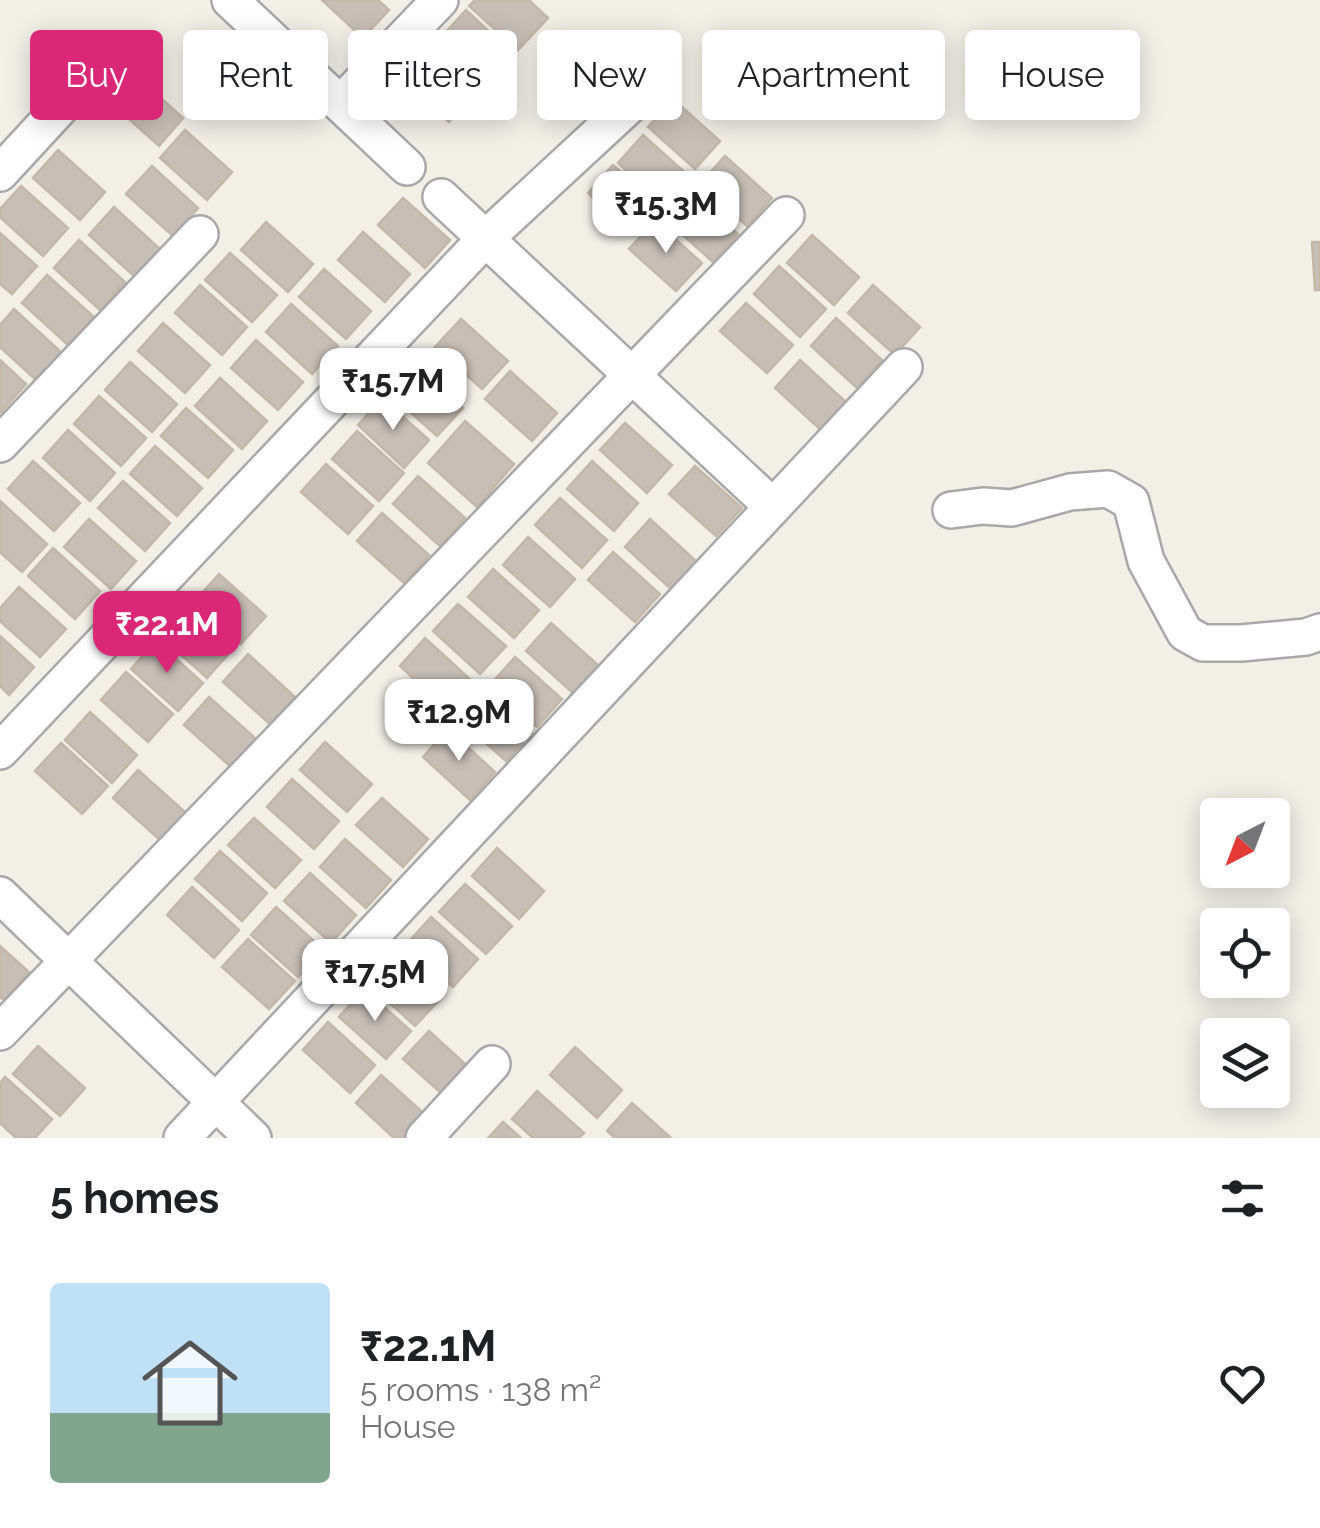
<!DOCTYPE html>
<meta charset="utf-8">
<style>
:root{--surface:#fff;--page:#f2f2f2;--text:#202124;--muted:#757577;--line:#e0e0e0;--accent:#db2777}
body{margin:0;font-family:Raleway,sans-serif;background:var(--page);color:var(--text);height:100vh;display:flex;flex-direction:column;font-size:38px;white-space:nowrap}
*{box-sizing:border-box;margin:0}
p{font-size:32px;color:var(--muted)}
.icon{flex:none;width:55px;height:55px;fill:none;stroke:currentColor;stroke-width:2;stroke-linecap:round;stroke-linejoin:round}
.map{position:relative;height:1138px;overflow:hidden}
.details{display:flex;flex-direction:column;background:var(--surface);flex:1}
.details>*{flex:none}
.guide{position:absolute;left:30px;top:30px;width:1260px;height:90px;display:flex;gap:20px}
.needle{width:65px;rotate:222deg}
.controls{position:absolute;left:1200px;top:798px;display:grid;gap:20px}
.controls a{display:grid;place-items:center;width:90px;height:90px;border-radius:10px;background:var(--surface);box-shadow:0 5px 25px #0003;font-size:50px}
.price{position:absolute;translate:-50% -85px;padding:0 22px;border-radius:20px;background:#fff;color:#222;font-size:32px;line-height:65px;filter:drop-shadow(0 2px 5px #0008)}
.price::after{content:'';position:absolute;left:50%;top:60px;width:30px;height:22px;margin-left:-15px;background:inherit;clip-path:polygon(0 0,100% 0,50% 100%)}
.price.current{background:var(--accent);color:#fff}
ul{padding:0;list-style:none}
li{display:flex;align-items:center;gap:30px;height:250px;padding:0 50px}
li+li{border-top:2px solid var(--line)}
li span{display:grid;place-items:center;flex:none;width:280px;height:200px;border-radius:10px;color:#555}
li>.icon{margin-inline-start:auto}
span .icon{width:120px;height:120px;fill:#fffc;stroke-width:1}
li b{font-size:42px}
h2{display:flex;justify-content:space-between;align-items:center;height:120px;padding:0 50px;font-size:42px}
.pill{padding:0 35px;border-radius:10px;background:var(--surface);box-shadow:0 5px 25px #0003;font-size:35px;line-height:90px}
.pill.current{background:var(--accent);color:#fff}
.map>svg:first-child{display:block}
.building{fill:#c7beb6;stroke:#c5b7a8;stroke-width:2.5}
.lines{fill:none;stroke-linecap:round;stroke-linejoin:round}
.minor-casing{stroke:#a8a8a8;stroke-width:40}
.minor{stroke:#fff;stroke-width:35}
</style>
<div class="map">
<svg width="1320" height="1138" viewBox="0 0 1320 1138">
<rect width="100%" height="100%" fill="#f2efe7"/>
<path class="building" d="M 322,0 L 378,0 L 389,10 L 363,38 Z
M 475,0 L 529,0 L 548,18 L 518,50 L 469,6 Z
M 466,10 L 512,53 L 478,91 L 461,75 L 458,79 L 474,94 L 449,122 L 404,81 L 424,58 L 443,75 L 453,63 L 434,45 Z
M 137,76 L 183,118 L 159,146 L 112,104 Z
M 673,99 L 720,141 L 695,169 L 648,127 Z
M 185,130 L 232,172 L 207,200 L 160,158 Z
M 643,135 L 690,177 L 665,205 L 618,163 Z
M 58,150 L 105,192 L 80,220 L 33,178 Z
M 725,156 L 772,198 L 747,226 L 700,184 Z
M 613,165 L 660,207 L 635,235 L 588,193 Z
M 152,166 L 198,208 L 173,236 L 126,194 Z
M 21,186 L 68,228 L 43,256 L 0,217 L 0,209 Z
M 691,192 L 738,234 L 713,262 L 666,220 Z
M 403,198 L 450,240 L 425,268 L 378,225 Z
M 114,207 L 160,249 L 135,277 L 89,235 Z
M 655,221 L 702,263 L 676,291 L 629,249 Z
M 266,222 L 313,264 L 288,292 L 241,250 Z
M 363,232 L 410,274 L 385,302 L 338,260 Z
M 0,233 L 37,266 L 12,294 L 0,284 Z
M 812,235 L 859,277 L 834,305 L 787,263 Z
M 79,240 L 125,282 L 100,310 L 54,268 Z
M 1312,242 L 1320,242 L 1320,290 L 1315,290 Z
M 230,253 L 277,295 L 252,322 L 205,280 Z
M 779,266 L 826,309 L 800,337 L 754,294 Z
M 324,269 L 371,311 L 346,339 L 299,297 Z
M 47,275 L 94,317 L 68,345 L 22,303 Z
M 200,285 L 247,327 L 222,355 L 175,313 Z
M 873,285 L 920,327 L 895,355 L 848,313 Z
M 746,303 L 793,345 L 767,373 L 720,331 Z
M 291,304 L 338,346 L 312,374 L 266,332 Z
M 14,309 L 61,352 L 36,380 L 0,347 L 0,325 Z
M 836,318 L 882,360 L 857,388 L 811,346 Z
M 461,319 L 508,361 L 482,389 L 435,347 Z
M 163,323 L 210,365 L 185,393 L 138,351 Z
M 256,340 L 303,382 L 278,410 L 231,368 Z
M 0,360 L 26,384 L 1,412 L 0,411 Z
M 800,360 L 847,403 L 822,431 L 775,388 Z
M 130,362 L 177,404 L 152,432 L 105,390 Z
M 416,366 L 463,408 L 437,436 L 390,394 Z
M 510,371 L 557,413 L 532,441 L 485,399 Z
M 220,378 L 267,421 L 242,449 L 195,406 Z
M 99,396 L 146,438 L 121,466 L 74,424 Z
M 382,398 L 429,440 L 404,468 L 358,425 Z
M 186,408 L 233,450 L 208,478 L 161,436 Z
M 465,421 L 514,464 L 477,507 L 428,463 Z
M 625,423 L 672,465 L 647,493 L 600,450 Z
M 68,430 L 115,473 L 90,501 L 43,458 Z
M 357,431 L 404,473 L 379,501 L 332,459 Z
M 155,446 L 202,488 L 177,516 L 130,474 Z
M 33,461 L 80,503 L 54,531 L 8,489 Z
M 592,461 L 638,503 L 614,531 L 567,489 Z
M 326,464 L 373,506 L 348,534 L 301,492 Z
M 695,466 L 742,508 L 716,536 L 669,494 Z
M 418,476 L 465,518 L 440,546 L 393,504 Z
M 123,481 L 170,523 L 145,551 L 98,508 Z
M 560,498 L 607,540 L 582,568 L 535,525 Z
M 0,501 L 47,544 L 22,572 L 0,552 Z
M 382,513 L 429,555 L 404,583 L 357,541 Z
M 89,519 L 136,561 L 111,589 L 64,547 Z
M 650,519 L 696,561 L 671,589 L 625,547 Z
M 528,537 L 575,579 L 550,607 L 503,565 Z
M 53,548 L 100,591 L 75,619 L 28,576 Z
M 613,552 L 660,594 L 635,622 L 588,580 Z
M 493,569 L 539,610 L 514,638 L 468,597 Z
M 219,574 L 266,616 L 241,644 L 194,602 Z
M 19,587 L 66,629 L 40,657 L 0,621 L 0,608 Z
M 458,604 L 506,646 L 480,674 L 433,631 Z
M 185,608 L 232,650 L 207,678 L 160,636 Z
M 551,623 L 598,665 L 573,693 L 526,651 Z
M 0,636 L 34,667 L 9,695 L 0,686 Z
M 425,638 L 472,681 L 446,709 L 400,666 Z
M 156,641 L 203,683 L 178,711 L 131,669 Z
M 248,654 L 295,697 L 270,724 L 223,682 Z
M 515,657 L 562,699 L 537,727 L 490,685 Z
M 126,672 L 173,714 L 148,742 L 101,700 Z
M 485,691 L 531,733 L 506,761 L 459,719 Z
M 209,697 L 256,739 L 231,767 L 184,725 Z
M 90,712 L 137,755 L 112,783 L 65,740 Z
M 448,729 L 495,772 L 470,800 L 423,757 Z
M 325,742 L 372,784 L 347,812 L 300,770 Z
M 61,743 L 108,786 L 82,814 L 35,771 Z
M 138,770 L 185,812 L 160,840 L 113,798 Z
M 292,779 L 339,821 L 314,849 L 267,807 Z
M 382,798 L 428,839 L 403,867 L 356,825 Z
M 254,818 L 301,860 L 275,888 L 228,845 Z
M 345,839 L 391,880 L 366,908 L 320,867 Z
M 497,848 L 544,891 L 519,919 L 472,876 Z
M 220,851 L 267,893 L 242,921 L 195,879 Z
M 310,873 L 356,915 L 331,943 L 284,901 Z
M 465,884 L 512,926 L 486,954 L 439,912 Z
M 192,887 L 239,930 L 214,958 L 167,915 Z
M 276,907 L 323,949 L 298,977 L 251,935 Z
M 431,917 L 478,959 L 453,987 L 406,945 Z
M 248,939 L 295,981 L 269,1009 L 222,967 Z
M 0,946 L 29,972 L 4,1000 L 0,997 Z
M 394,955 L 441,998 L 415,1026 L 368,983 Z
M 364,989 L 411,1031 L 386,1059 L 339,1017 Z
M 328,1022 L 375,1065 L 350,1093 L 303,1050 Z
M 429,1031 L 476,1074 L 450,1101 L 403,1059 Z
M 38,1046 L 85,1088 L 60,1116 L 13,1074 Z
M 575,1047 L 622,1090 L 597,1118 L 550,1075 Z
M 381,1075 L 428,1117 L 409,1138 L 394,1138 L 356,1103 Z
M 5,1077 L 52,1119 L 35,1138 L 16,1138 L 0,1123 L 0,1083 Z
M 537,1091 L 584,1133 L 579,1138 L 533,1138 L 512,1119 Z
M 632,1103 L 671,1138 L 615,1138 L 607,1131 Z
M 503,1122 L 521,1138 L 488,1138 Z"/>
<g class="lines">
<g class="minor-casing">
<path id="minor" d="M 230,0 L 407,167
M 341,103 L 440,0
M 0,173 L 84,82
M 441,197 L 772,506
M 0,444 L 200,234
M 951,510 L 983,506 L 1012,508 L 1070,492 L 1108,489 L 1131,502 L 1146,561 L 1185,633 L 1203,643 L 1241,643 L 1306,637 L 1320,632
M 0,751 L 486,238 L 646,90
M 0,895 L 253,1138
M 0,1032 L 786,215
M 182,1138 L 904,367
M 424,1138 L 492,1064"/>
</g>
<use href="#minor" class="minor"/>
</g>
</svg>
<div class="controls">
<a><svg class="needle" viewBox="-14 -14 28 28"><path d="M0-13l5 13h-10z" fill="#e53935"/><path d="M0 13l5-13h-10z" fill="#757577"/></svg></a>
<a><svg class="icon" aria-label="locate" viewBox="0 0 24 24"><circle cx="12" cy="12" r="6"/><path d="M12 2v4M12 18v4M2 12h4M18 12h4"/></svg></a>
<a><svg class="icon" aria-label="layers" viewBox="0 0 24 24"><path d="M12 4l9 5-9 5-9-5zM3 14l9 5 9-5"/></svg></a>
</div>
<b class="price" style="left:666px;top:256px">₹15.3M</b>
<b class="price" style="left:393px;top:433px">₹15.7M</b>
<b class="price current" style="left:167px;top:676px">₹22.1M</b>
<b class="price" style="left:459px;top:764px">₹12.9M</b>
<b class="price" style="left:375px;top:1024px">₹17.5M</b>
<div class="guide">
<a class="pill current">Buy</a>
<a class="pill">Rent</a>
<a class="pill">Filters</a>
<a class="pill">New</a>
<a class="pill">Apartment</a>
<a class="pill">House</a>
</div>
</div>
<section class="details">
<h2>5 homes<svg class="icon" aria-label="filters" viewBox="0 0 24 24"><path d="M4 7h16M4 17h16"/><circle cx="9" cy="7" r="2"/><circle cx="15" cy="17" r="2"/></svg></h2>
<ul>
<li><span style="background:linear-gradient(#bfe0f5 65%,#7fa58c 0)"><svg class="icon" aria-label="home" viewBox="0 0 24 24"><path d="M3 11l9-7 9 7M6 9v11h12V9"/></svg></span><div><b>₹22.1M</b><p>5 rooms · 138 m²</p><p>House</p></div><svg class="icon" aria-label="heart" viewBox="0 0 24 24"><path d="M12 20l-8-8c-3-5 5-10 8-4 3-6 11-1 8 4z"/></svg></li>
</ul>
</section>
